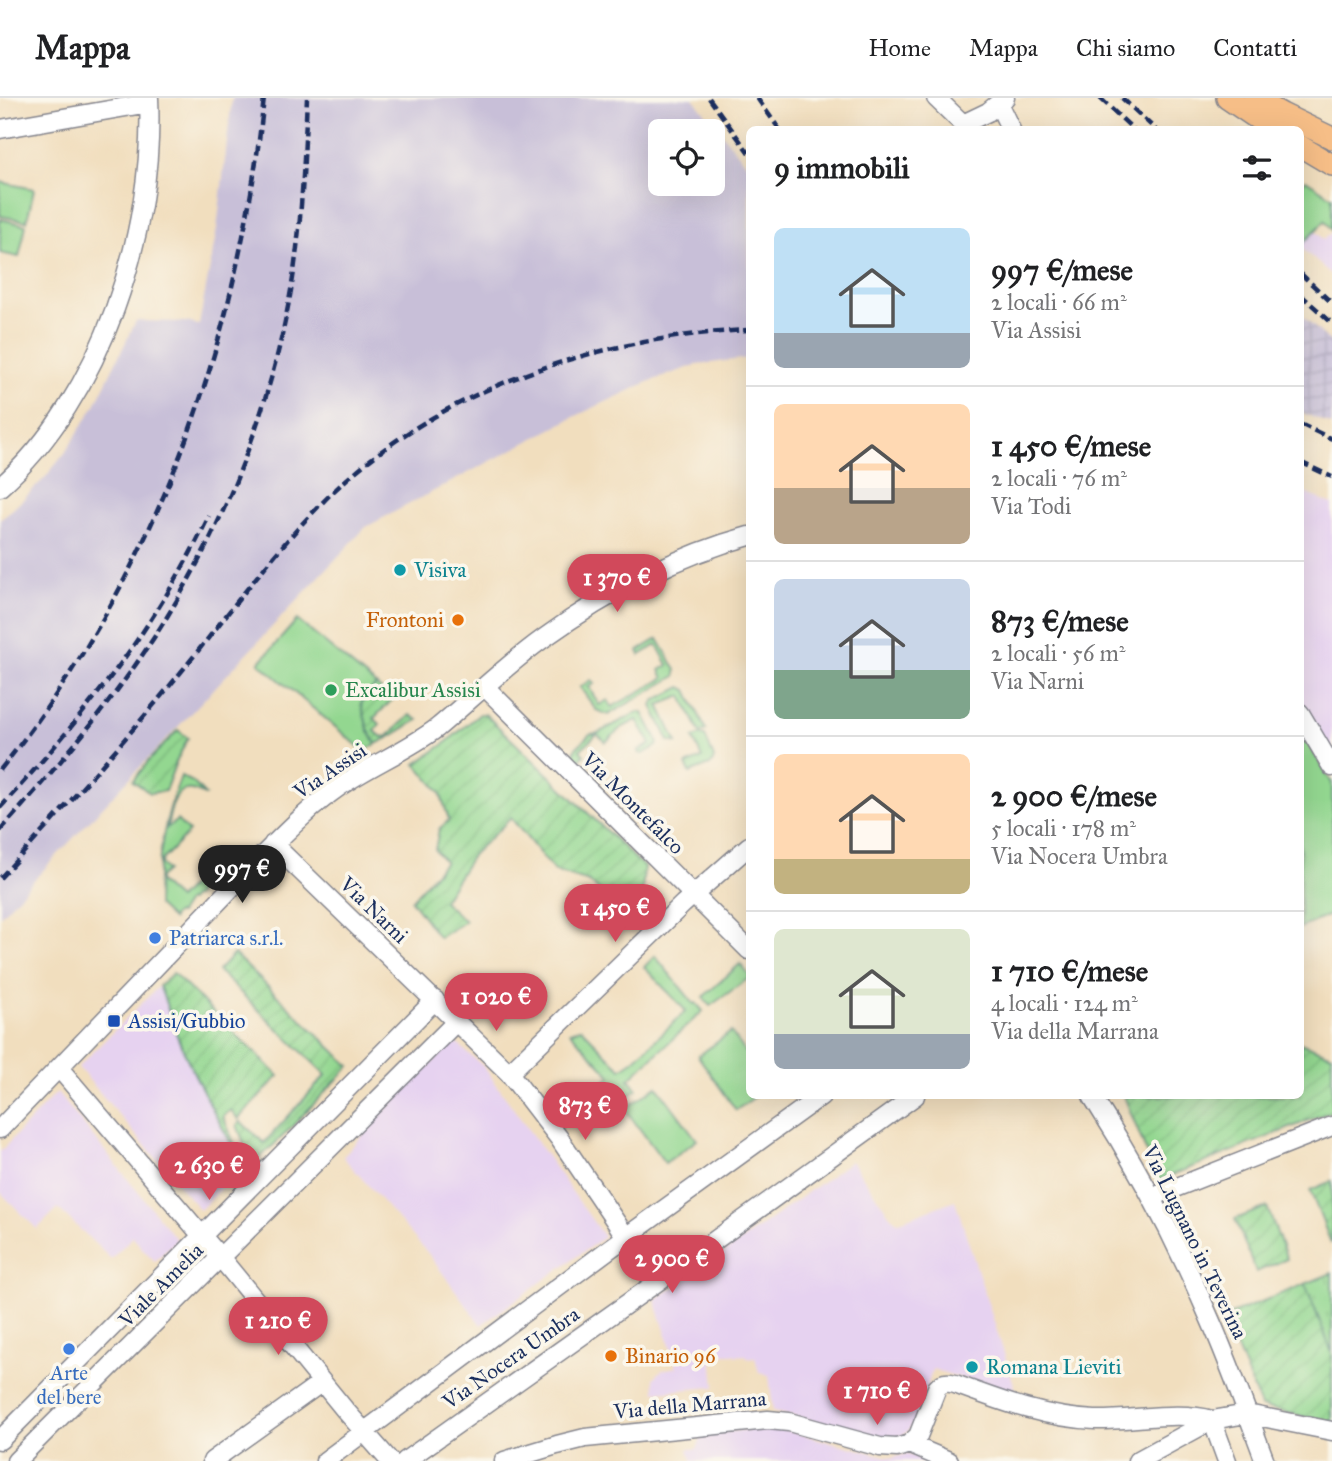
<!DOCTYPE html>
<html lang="it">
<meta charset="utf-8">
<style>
:root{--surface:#fff;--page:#f2f2f2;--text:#202124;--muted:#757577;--line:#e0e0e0;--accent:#d1495b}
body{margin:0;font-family:"IM FELL Great Primer",serif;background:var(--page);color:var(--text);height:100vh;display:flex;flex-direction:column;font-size:26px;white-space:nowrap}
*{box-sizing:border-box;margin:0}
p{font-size:23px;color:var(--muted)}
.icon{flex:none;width:38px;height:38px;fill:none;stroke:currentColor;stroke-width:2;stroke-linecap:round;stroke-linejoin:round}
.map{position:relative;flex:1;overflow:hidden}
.drawer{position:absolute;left:746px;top:28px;width:558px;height:973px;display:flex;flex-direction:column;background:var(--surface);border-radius:10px;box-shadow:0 7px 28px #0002}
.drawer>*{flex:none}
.buttons{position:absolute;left:648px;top:21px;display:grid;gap:14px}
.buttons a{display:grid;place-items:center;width:77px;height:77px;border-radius:10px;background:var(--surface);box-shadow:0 7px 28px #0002;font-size:35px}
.price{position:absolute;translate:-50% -60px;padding:0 16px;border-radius:24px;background:var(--accent);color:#fff;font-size:23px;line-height:46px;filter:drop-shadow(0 2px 4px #0008)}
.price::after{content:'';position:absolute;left:50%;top:42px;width:21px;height:16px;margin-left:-10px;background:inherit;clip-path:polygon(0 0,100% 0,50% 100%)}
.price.on{background:#222;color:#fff}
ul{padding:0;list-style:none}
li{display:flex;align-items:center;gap:21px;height:175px;padding:0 28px}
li+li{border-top:2px solid var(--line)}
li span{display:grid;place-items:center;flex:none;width:196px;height:140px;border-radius:10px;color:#555}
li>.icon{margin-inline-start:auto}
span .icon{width:84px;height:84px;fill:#fffc;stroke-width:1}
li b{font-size:30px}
h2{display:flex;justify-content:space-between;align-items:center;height:84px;padding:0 28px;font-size:30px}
header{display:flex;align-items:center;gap:42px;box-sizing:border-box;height:98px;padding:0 35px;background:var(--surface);border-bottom:2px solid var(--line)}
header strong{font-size:33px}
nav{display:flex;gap:38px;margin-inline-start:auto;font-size:24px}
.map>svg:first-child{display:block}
.built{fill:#e6d2f0}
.industrial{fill:url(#industrial-grid)}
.railway{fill:#c8bfd8;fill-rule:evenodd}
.grass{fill:#93d790;stroke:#578377;stroke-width:2}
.park{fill:url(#park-tufts);stroke:#578377;stroke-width:2}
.garden{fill:url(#garden-furrows);stroke:#578377;stroke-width:2}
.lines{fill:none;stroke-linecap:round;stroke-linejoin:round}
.minor-casing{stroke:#86868e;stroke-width:21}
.major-casing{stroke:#86868e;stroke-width:24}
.minor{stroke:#fff;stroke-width:18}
.major{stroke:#f6be87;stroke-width:21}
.rail{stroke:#1b2f5e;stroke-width:4.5;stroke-dasharray:10 5;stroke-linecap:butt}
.culture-dot{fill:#0f9aa8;stroke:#fbf7ec;stroke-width:2.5}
.food-dot{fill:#e8710a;stroke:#fbf7ec;stroke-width:2.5}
.leisure-dot{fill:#2e9e5b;stroke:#fbf7ec;stroke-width:2.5}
.shop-dot{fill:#3f7fe0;stroke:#fbf7ec;stroke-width:2.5}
.transit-dot{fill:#1a4fb4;stroke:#fbf7ec;stroke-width:2.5}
.labels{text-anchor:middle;stroke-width:7;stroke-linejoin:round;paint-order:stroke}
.culture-label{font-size:21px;fill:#0d838f;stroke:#fbf7ec;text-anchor:start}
.food-label{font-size:21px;fill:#c56008;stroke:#fbf7ec;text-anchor:end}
.leisure-label{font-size:21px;fill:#27864d;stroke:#fbf7ec;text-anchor:start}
.street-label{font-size:21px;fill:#1b2f5e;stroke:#fbf7ec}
.shop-label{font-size:21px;fill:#366cbe;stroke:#fbf7ec;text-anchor:start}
.transit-label{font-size:21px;fill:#164399;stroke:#fbf7ec;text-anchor:start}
</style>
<header>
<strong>Mappa</strong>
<nav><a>Home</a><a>Mappa</a><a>Chi siamo</a><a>Contatti</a></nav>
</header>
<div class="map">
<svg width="1332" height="1363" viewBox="0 0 1332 1363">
<defs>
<pattern id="industrial-grid" width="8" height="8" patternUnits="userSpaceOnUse" patternTransform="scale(1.75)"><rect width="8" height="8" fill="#c8bfd8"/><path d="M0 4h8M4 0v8" fill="none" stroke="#aba4bc"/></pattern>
<pattern id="park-tufts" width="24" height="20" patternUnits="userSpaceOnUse" patternTransform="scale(1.75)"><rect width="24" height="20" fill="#93d790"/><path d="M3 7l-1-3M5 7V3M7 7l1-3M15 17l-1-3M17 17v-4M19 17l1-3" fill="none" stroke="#7eb97f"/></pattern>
<pattern id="garden-furrows" width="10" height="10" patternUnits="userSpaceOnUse" patternTransform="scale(1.75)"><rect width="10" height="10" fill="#93d790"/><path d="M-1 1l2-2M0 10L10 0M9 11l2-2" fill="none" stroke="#7eb97f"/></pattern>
</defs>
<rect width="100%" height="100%" fill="#fbf7ec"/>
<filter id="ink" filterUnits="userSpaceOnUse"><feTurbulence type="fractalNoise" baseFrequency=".0143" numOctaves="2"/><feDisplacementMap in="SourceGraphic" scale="14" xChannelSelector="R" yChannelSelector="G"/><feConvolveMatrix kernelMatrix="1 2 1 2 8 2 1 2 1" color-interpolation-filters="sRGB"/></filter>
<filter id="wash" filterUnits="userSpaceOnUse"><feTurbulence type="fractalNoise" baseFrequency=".00686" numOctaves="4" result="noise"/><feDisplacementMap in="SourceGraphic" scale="28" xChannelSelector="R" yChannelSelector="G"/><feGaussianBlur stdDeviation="1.57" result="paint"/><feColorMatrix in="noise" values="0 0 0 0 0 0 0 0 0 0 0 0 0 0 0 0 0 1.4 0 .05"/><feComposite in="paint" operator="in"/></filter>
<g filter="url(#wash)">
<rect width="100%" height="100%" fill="#f1debe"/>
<path class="built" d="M 1315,133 L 1324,142 L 1332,134 L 1332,177 L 1300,149 Z
M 1300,393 L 1332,406 L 1332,656 L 1300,602 Z
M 159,888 L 166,903 L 178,939 L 192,971 L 243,1067 L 200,1112 L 78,969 Z
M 454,943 L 484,969 L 604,1139 L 481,1227 L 427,1154 L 343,1059 L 382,1015 Z
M 57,994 L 177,1142 L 155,1163 L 140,1148 L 133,1138 L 111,1161 L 58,1110 L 37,1131 L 0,1094 L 0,1054 Z
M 851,1063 L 890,1117 L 897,1124 L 955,1102 L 1018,1299 L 933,1271 L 914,1324 L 908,1333 L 901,1338 L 884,1341 L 773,1313 L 769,1277 L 759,1275 L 755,1259 L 747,1260 L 746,1257 L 736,1258 L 735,1256 L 722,1256 L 712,1258 L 715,1289 L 655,1294 L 654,1280 L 662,1272 L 677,1269 L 655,1202 L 749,1137 Z
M 773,1329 L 892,1360 L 906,1356 L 929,1363 L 692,1363 L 688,1351 L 697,1351 L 703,1336 Z"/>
<path class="industrial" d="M 1300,216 L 1332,245 L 1332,327 L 1300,314 Z"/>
<path class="railway" d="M 232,0 L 693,0 L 749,69 L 749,260 L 696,267 L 648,284 L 576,318 L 366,429 L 0,818 L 0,421 L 13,411 L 44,381 L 65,355 L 94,309 L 136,223 L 186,224 L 199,227 L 217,131 ZM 660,33 L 712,33 L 712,86 L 660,86 Z"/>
<path class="grass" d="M 1306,82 L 1332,99 L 1332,132 L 1325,123 L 1300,148 L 1300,86 Z
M 0,84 L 34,91 L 27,123 L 0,118 Z
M 0,121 L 26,127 L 19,159 L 0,155 Z
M 297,522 L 376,587 L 361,605 L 368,631 L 376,646 L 364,653 L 259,565 Z
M 658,541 L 676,572 L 676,578 L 608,617 L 596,612 L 580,589 L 591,582 L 594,586 L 589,589 L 599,607 L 608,602 L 612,609 L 664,580 L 660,572 L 668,567 L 657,547 L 640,557 L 638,553 Z
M 681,589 L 687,592 L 706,632 L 700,635 L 682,598 L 659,607 L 677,645 L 669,643 L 652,608 L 654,603 Z
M 638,614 L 643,615 L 658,643 L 657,648 L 643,656 L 639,655 L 638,653 L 651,646 L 637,622 L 621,630 L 606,644 L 597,636 L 580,652 L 584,657 L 577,664 L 574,659 L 575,651 L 590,636 L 598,635 Z
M 1300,632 L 1332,685 L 1332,816 L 1300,830 Z
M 701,637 L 705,638 L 714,660 L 712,666 L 690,675 L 686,667 L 702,660 L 693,640 Z
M 181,678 L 193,684 L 206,698 C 202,696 199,694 195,693 C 173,685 170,716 167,730 L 177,722 L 189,734 L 162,762 L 161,766 L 167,773 L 159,780 L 159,784 L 178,801 L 214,764 L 221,771 L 217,772 L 215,777 L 214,775 L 209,780 L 210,782 L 205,785 L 203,790 L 201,789 L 197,793 L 198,795 L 195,799 L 192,799 L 190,803 L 188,802 L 179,816 L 177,815 L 172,819 L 173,822 L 157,807 C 157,760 164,721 181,678 Z
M 655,858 L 694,906 L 696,905 L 703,913 L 629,981 L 637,991 L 581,1033 L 569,1016 L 611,978 L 570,934 L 581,930 L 621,971 L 634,962 L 686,913 L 644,869 Z
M 740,866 L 749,877 L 749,880 L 710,908 L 703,899 Z
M 731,934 L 749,959 L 749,998 L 756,998 L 736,1012 L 698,958 Z
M 657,988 L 697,1042 L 665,1065 L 625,1011 Z"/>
<path class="park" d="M 1332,1175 L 1332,1255 L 1305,1186 Z"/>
<path class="garden" d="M 376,587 L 392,602 L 374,620 L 380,626 L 375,633 L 382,639 L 384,638 L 387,639 L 410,617 L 418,622 L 390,639 L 376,646 L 368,631 L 361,605 Z
M 480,616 L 485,616 L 644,769 L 642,796 L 625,813 L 589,784 L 554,773 L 511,720 L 473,756 L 443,803 L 465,823 L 439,840 L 411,802 L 445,764 L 435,752 L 439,731 L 449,722 L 440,694 L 416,666 L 443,647 Z
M 178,632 L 188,640 L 176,664 L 165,693 L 150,695 L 133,683 L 151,660 Z
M 234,856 L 350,968 L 280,1041 L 256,1063 L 251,1063 L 237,1027 L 240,1023 L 264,1045 L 326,977 L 218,873 Z
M 173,875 L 279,978 L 238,1021 L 231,1012 L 223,1018 L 237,1052 L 235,1053 C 215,1016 194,979 178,940 C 171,923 167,905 159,888 Z
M 1300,945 L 1332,957 L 1332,1013 L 1158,1083 L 1124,998 L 1300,998 Z
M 1332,1083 L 1332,1144 L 1331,1145 L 1310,1092 Z
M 1267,1109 L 1287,1161 L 1256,1174 L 1235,1121 Z
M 1305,1186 L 1332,1255 L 1332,1325 L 1261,1309 L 1224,1219 Z"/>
</g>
<g filter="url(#ink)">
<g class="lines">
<g class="minor-casing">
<path id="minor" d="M 936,0 L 963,26 L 988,14 L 1005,0
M 999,7 L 1011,32
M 0,31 L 149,5
M 0,389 C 102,300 155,132 149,0
M 485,589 L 749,852
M 1300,615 L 1332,669
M 273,746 L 509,975 L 559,1040 L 626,1139
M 59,970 L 220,1159 L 345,1312 L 390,1363
M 509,975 L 683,806 L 749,748
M 1092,998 C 1137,1068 1176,1142 1209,1219 C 1230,1266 1247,1315 1265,1363
M 0,1031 L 258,762 C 284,736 309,710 339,689 C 371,667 406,653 437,630 C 473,600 506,567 544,540 C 605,496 676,458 749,438
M 1152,1099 L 1332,1028
M 1212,1322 L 1227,1363
M 0,1342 L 435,902
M 909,1346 L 949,1363
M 16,1363 L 457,923
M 212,1363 L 322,1284
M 325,1363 L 608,1152 L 821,998
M 405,1363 L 642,1195 L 915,998
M 504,1363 L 557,1347 L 585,1340 L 768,1322 L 789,1324 L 880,1349 L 897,1350 L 909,1346 L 918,1338 L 937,1290 C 942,1284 948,1284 955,1286 C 1001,1303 1045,1320 1095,1322 C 1130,1323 1180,1312 1212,1322
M 1137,1363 L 1212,1322 L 1247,1316 L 1332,1333"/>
</g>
<g class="major-casing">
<path id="major" d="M 1227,0 L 1274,32
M 1254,0 L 1282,16 L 1332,40
M 1300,48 L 1332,67"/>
</g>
<use href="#minor" class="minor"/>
<use href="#major" class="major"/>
<path class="rail" d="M 709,0 L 749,55
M 757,0 L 780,32
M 1100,0 L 1134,32
M 1122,0 L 1156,32
M 1300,175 L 1332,205
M 1300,196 L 1332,225
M 1300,326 L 1332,341
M 1300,364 L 1332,379
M 0,672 C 156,479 238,245 264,0
M 0,710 C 83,619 156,530 209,418
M 0,733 C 47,680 93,627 134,569 C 215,454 271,319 293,180 C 302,120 304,60 307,0
M 0,780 C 62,713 123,645 181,574 C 231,513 277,448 334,393 C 444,288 600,239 749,232"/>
</g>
</g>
<g class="culture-dot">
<circle cx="400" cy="472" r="7"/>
<circle cx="972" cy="1269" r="7"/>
</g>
<g class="food-dot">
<circle cx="458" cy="522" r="7"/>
<circle cx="611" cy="1258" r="7"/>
</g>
<circle class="leisure-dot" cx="331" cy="592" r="7"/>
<g class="shop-dot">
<circle cx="155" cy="840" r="7"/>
<circle cx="69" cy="1251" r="7"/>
</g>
<rect class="transit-dot" x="107" y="916" width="14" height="14" rx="3.5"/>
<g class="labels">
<g class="culture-label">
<text x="414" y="479">Visiva</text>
<text x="986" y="1276">Romana Lieviti</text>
</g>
<g class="food-label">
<text x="444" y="529">Frontoni</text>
<text x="625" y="1265" text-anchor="start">Binario 96</text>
</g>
<g class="leisure-label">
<text x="345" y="599">Excalibur Assisi</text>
</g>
<g class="street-label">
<text transform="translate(330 673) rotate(-34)" y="7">Via Assisi</text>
<text transform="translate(633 705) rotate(45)" y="7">Via Montefalco</text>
<text transform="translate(374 812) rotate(44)" y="7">Via Narni</text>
<text transform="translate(1195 1144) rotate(64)" y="7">Via Lugnano in Teverina</text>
<text transform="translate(161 1187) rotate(-45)" y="7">Viale Amelia</text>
<text transform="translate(511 1260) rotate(-35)" y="7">Via Nocera Umbra</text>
<text transform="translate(690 1307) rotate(-5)" y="7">Via della Marrana</text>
</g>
<g class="shop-label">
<text x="169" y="847">Patriarca s.r.l.</text>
<text x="69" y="1282" text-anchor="middle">Arte<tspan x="69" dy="24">del bere</tspan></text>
</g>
<g class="transit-label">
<text x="128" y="930">Assisi/Gubbio</text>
</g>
</g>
</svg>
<div class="buttons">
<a><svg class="icon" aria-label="locate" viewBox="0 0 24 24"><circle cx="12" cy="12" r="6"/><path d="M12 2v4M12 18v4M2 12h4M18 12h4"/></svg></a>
</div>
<b class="price" style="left:617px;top:516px">1 370 €</b>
<b class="price on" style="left:242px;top:807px">997 €</b>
<b class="price" style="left:615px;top:846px">1 450 €</b>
<b class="price" style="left:496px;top:935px">1 020 €</b>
<b class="price" style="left:585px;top:1044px">873 €</b>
<b class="price" style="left:209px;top:1104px">2 630 €</b>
<b class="price" style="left:672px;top:1197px">2 900 €</b>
<b class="price" style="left:278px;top:1259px">1 210 €</b>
<b class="price" style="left:877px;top:1329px">1 710 €</b>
<section class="drawer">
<h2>9 immobili<svg class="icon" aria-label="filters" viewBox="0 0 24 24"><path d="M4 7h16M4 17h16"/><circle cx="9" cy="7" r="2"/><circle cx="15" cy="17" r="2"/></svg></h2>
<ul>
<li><span style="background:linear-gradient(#bfe0f5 75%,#9aa5b1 0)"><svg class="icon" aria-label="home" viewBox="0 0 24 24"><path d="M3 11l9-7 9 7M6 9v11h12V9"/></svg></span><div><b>997 €/mese</b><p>2 locali · 66 m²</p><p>Via Assisi</p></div></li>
<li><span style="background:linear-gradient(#ffd9b3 60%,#b9a48a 0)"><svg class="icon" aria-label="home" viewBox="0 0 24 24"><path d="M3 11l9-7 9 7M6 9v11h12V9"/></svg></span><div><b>1 450 €/mese</b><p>2 locali · 76 m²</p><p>Via Todi</p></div></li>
<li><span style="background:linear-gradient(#c9d6e8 65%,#7fa58c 0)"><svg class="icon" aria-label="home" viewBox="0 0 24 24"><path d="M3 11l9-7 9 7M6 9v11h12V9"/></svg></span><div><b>873 €/mese</b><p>2 locali · 56 m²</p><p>Via Narni</p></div></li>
<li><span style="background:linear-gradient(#ffd9b3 75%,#c2b280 0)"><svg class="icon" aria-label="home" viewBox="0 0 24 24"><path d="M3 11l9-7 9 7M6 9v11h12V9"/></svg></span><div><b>2 900 €/mese</b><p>5 locali · 178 m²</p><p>Via Nocera Umbra</p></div></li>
<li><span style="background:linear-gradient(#dfe7d0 75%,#9aa5b1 0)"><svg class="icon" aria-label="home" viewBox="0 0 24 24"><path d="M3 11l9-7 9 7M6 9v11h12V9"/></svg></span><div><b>1 710 €/mese</b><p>4 locali · 124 m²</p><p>Via della Marrana</p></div></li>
</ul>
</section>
</div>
